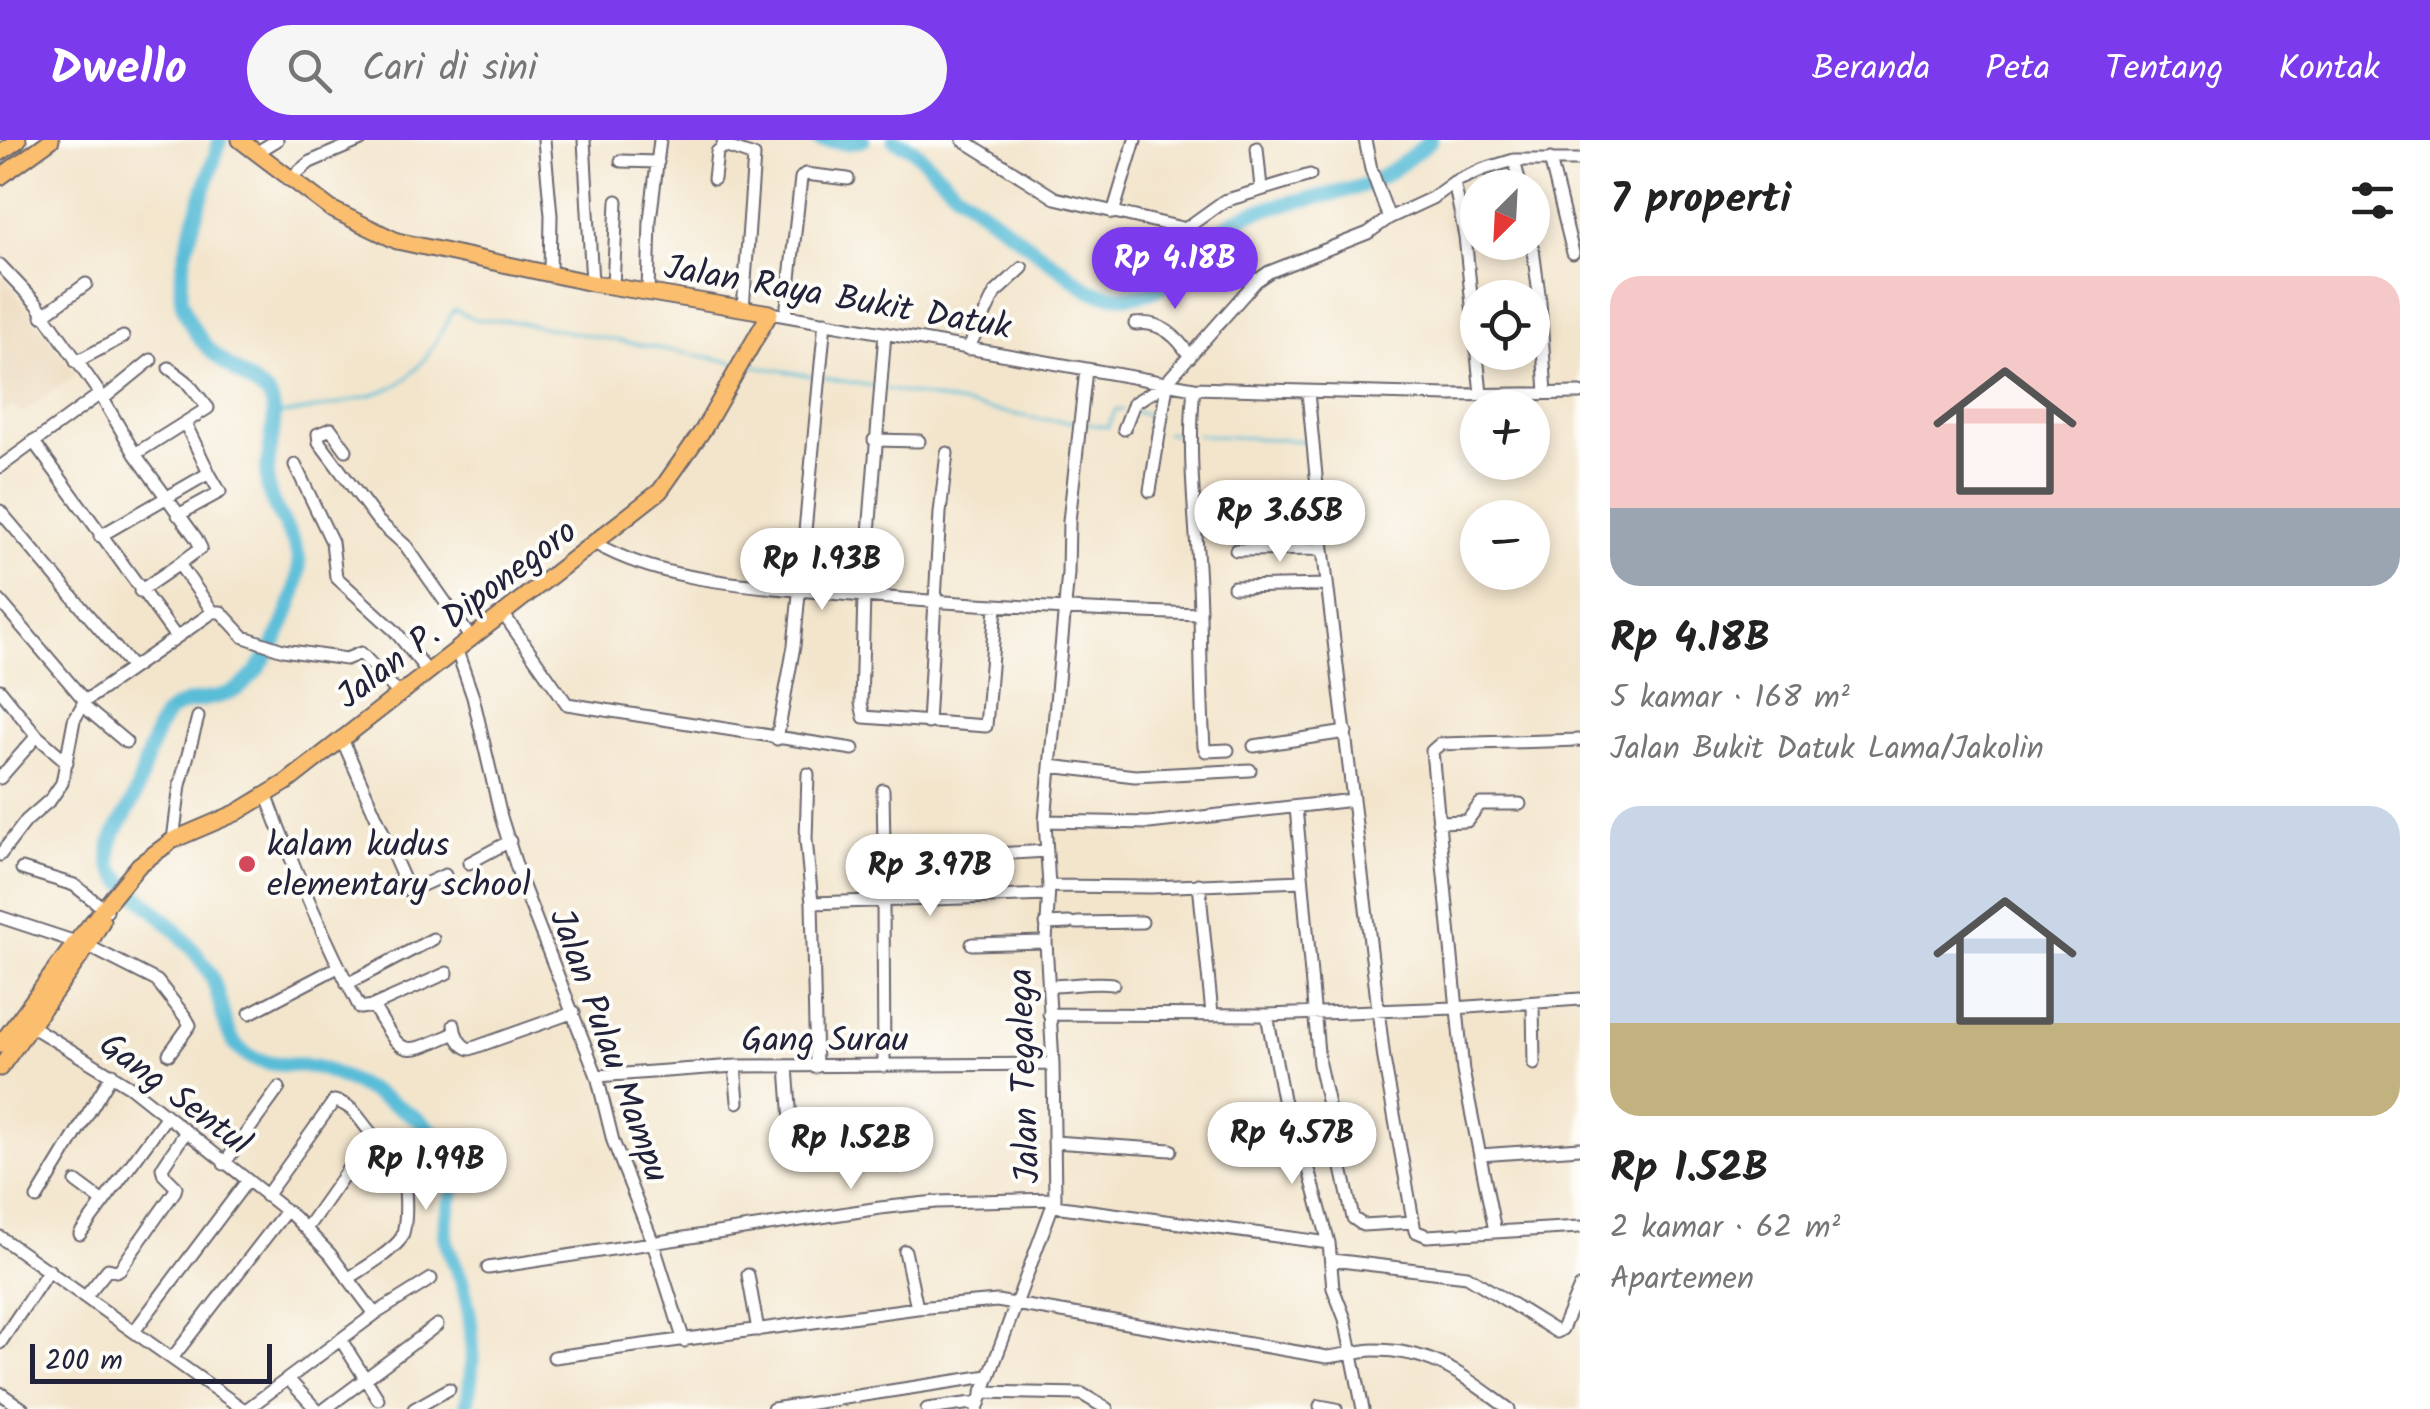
<!DOCTYPE html>
<html lang="id">
<meta charset="utf-8">
<style>
:root{--surface:#fff;--page:#f6f6f6;--text:#222;--muted:#767676;--accent:#7c3aed}
body{margin:0;font-family:Kalam,sans-serif;background:var(--page);color:var(--text);height:100vh;display:flex;flex-direction:column;font-size:38px;white-space:nowrap}
*{box-sizing:border-box;margin:0}
p{font-size:32px;color:var(--muted)}
.icon{flex:none;width:55px;height:55px;fill:none;stroke:currentColor;stroke-width:2;stroke-linecap:round;stroke-linejoin:round}
.map{position:relative;flex:1;overflow:hidden}
.panel{display:flex;flex-direction:column;background:var(--surface);width:850px}
.panel>*{flex:none}
.needle{width:65px;rotate:204deg}
.buttons{position:absolute;left:1460px;top:30px;display:grid;gap:20px}
.buttons a{display:grid;place-items:center;width:90px;height:90px;border-radius:50%;background:var(--surface);box-shadow:0 5px 15px #0003;font-size:50px}
.scale{position:absolute;left:30px;bottom:25px;width:242px;box-sizing:border-box;padding-left:10px;border:5px solid #22223b;border-top:0;font-size:28px;line-height:35px;white-space:nowrap;color:#22223b;-webkit-text-stroke:8px #fdfcf7;paint-order:stroke}
.price{position:absolute;translate:-50% -85px;padding:0 22px;border-radius:35px;background:#fff;color:#222;font-size:32px;line-height:65px;filter:drop-shadow(0 2px 5px #0008)}
.price::after{content:'';position:absolute;left:50%;top:60px;width:30px;height:22px;margin-left:-15px;background:inherit;clip-path:polygon(0 0,100% 0,50% 100%)}
.price.on{background:var(--accent);color:#fff}
ul{padding:0;list-style:none}
li{display:grid;align-content:center;gap:20px;height:530px;padding:0 30px}
li span{display:grid;place-items:center;height:310px;border-radius:30px;color:#555}
li>.icon{margin-inline-start:auto}
span .icon{width:180px;height:180px;fill:#fffc;stroke-width:1}
li b{font-size:42px}
h2{display:flex;justify-content:space-between;align-items:center;height:120px;padding:0 30px;font-size:42px}
header{display:flex;align-items:center;gap:60px;box-sizing:border-box;height:140px;padding:0 50px;background:var(--accent);color:#fff}
header strong{font-size:48px}
nav{display:flex;gap:55px;margin-inline-start:auto;font-size:35px}
.search{width:700px;height:90px;background:var(--page);display:flex;align-items:center;gap:25px;box-sizing:border-box;padding:0 35px;border-radius:55px;color:var(--muted);font-size:38px}
main{display:flex;flex:1;min-height:0}
.map>svg:first-child{display:block}
.built{fill:#ebd8ba}
.lines{fill:none;stroke-linecap:round;stroke-linejoin:round}
.stream{stroke:#5abdd8;stroke-width:2.5}
.river{stroke:#5abdd8;stroke-width:15}
.minor-casing{stroke:#6b666e;stroke-width:15}
.major-casing{stroke:#6b666e;stroke-width:19}
.minor{stroke:#fff;stroke-width:11}
.major{stroke:#fbbe6e;stroke-width:15}
.poi-dot{fill:#d1495b;stroke:#fdfcf7;stroke-width:4}
.labels{text-anchor:middle;stroke-width:8;stroke-linejoin:round;paint-order:stroke}
.street-label{font-size:35px;fill:#22223b;stroke:#fdfcf7}
.poi-label{font-size:35px;fill:#22223b;stroke:#fdfcf7;text-anchor:start}
</style>
<header>
<strong>Dwello</strong>
<div class="search"><svg class="icon" aria-label="search" viewBox="0 0 24 24"><circle cx="10" cy="10" r="6"/><path d="M15 15l6 6"/></svg>Cari di sini</div>
<nav><a>Beranda</a><a>Peta</a><a>Tentang</a><a>Kontak</a></nav>
</header>
<main>
<div class="map">
<svg width="1580" height="1269" viewBox="0 0 1580 1269">
<rect width="100%" height="100%" fill="#fdfcf7"/>
<filter id="ink" filterUnits="userSpaceOnUse"><feTurbulence type="fractalNoise" baseFrequency=".01" numOctaves="2"/><feDisplacementMap in="SourceGraphic" scale="20" xChannelSelector="R" yChannelSelector="G"/><feConvolveMatrix kernelMatrix="1 2 1 2 8 2 1 2 1" color-interpolation-filters="sRGB"/></filter>
<filter id="wash" filterUnits="userSpaceOnUse"><feTurbulence type="fractalNoise" baseFrequency=".0048" numOctaves="4" result="noise"/><feDisplacementMap in="SourceGraphic" scale="40" xChannelSelector="R" yChannelSelector="G"/><feGaussianBlur stdDeviation="2.25" result="paint"/><feColorMatrix in="noise" values="0 0 0 0 0 0 0 0 0 0 0 0 0 0 0 0 0 1.4 0 .05"/><feComposite in="paint" operator="in"/></filter>
<g filter="url(#wash)">
<rect width="100%" height="100%" fill="#f3e5cc"/>
<path class="built" d="M 0,132 L 76,234 L 24,273 L 11,266 L 0,274 Z"/>
<g class="lines">
<path class="stream" d="M 749,225 L 812,236
M 825,238 L 873,246
M 886,249 L 1038,279 L 1074,282
M 1135,272 L 1149,275 L 1147,291 L 1153,292
M 275,274 C 297,275 379,256 397,245 C 424,229 439,195 454,169 L 474,179 L 510,181 L 734,222
M 1088,284 L 1108,287 L 1116,269 L 1122,270
M 1166,293 L 1184,294
M 1197,295 L 1307,301"/>
<path class="river" d="M 220,0 C 208,44 180,107 181,152 C 181,171 195,194 207,207 C 226,227 249,239 269,256 C 283,280 261,322 269,352 C 275,375 297,398 299,422 C 301,457 265,537 232,552 C 211,562 186,557 168,573 C 155,584 142,637 135,656 C 125,681 105,696 111,725 C 114,739 166,778 179,794 C 191,807 203,821 211,836 C 223,860 221,895 243,912 C 265,929 290,922 315,927 C 340,933 402,967 423,983 C 438,995 452,1013 454,1033 C 456,1053 444,1072 445,1092 C 446,1110 457,1126 462,1142 C 475,1187 475,1224 466,1269
M 819,0 L 848,3 L 863,0
M 894,0 L 913,9 L 956,51 L 1089,150 C 1109,157 1136,159 1156,150 C 1189,134 1204,96 1236,80 C 1276,60 1320,61 1361,46 C 1388,37 1409,18 1431,0"/>
</g>
</g>
<g filter="url(#ink)">
<g class="lines">
<g class="minor-casing">
<path id="minor" d="M 544,0 L 551,75 L 550,134
M 584,0 L 592,143
M 723,0 L 724,6 L 754,16 L 743,169
M 963,0 L 1055,58 L 1182,88 L 1256,141
M 1365,0 L 1371,29 L 1389,78
M 1257,8 L 1261,48
M 256,13 L 277,0
M 1550,19 L 1573,113
M 1514,20 L 1521,48
M 621,21 L 658,22
M 714,39 L 717,12 L 724,6
M 288,40 L 310,22 L 361,0
M 1454,42 L 1465,96 L 1481,254
M 1113,73 L 1135,0
M 1185,89 L 1224,61 L 1310,35
M 1532,102 L 1540,162 L 1546,253
M 0,125 L 37,164 L 100,254 L 0,327
M 613,147 L 617,61
M 648,153 L 650,80 L 660,0
M 770,173 L 1194,248 L 1449,255 L 1580,253
M 786,175 L 801,38 L 805,34 L 848,39
M 42,176 L 86,144
M 1135,184 C 1160,180 1178,197 1190,217
M 885,193 L 864,456 L 861,563 L 864,577 L 986,586 L 996,467
M 968,209 L 995,153 L 1022,128
M 76,222 L 123,197
M 1194,248 C 1186,324 1199,398 1200,474 C 1201,519 1201,562 1204,607 L 1206,611 L 1228,610
M 1308,252 L 1323,409 L 1384,919 L 1415,1091 L 1427,1096 L 1580,1087
M 100,254 L 135,314 L 196,398 L 201,408 L 179,424 L 213,472 L 221,472 L 244,497 L 283,510 L 346,519 L 361,513 L 400,555
M 103,259 L 151,220
M 1124,289 L 1134,263 L 1164,245 L 1256,141 L 1269,132 L 1368,93 L 1389,78 L 1432,58 L 1454,42 L 1484,29 L 1514,20 L 1580,20
M 874,300 L 919,301
M 33,301 L 176,497
M 346,310 L 331,289 L 318,294 L 319,302 L 378,381 L 406,406 L 472,500
M 135,314 L 208,268 L 186,241 L 169,228
M 295,325 L 332,402 L 336,437 L 395,491 L 428,532
M 1150,351 L 1167,245
M 0,371 L 132,527
M 178,375 L 220,352 L 209,333
M 100,396 L 209,333 L 185,283
M 596,404 C 661,441 747,445 819,452 C 946,464 1073,470 1200,474
M 1236,410 L 1323,409
M 1234,447 L 1327,445
M 140,451 L 179,424
M 0,461 L 85,561
M 504,475 L 567,564 L 853,609
M 457,511 L 473,557 L 501,677 L 521,741 L 597,936 L 613,1001 L 653,1103 L 684,1201
M 0,550 L 37,596 L 67,622
M 82,565 L 126,602
M 928,583 L 940,373 L 947,313
M 341,597 L 409,751 L 445,735
M 777,599 L 794,506 L 825,182
M 1254,606 L 1346,592
M 1050,626 L 1135,636 L 1250,630
M 808,634 L 806,699 L 812,763 L 816,927
M 0,638 L 37,596
M 883,650 L 884,706 L 911,709 L 916,719
M 266,654 C 293,727 324,799 360,868 L 373,866 L 447,833
M 1296,667 L 1319,924 L 1353,1078 L 1363,1085 L 1413,1082
M 1045,681 L 1149,683 L 1353,660
M 1438,682 L 1467,681 L 1480,664 L 1520,664
M 173,700 L 180,645 L 198,577
M 0,715 L 26,681 L 51,659 L 62,643 L 74,580 L 85,561 L 213,472
M 469,723 L 510,701
M 22,729 L 74,745 L 107,771
M 1199,744 L 1212,874
M 1049,746 L 1151,747 L 1302,741
M 914,760 L 911,723 L 914,719 L 1047,711
M 883,762 L 884,926
M 812,763 L 1048,755
M 0,777 L 76,802
M 1077,783 L 1142,782
M 1046,784 L 1069,783
M 972,804 L 1046,802
M 88,806 L 157,841 L 186,878 L 190,885 L 169,914
M 347,844 L 433,799
M 1049,846 C 1071,846 1092,841 1113,844
M 1533,864 L 1534,924
M 373,866 C 404,917 400,917 455,893
M 250,873 L 338,827
M 1049,874 L 1267,875 L 1455,868 L 1580,859
M 1267,875 L 1283,959 L 1308,1026 L 1329,1103 L 1333,1148 L 1345,1179 L 1363,1269
M 454,885 C 455,895 460,906 470,909 L 574,872
M 31,886 L 129,946 L 294,1077 L 330,1114 L 375,1174 L 247,1269
M 735,926 L 738,962
M 787,927 L 791,981
M 597,936 L 735,926 L 1053,924
M 1054,1002 L 1171,1010
M 1480,1015 L 1580,1008
M 224,1024 L 279,948
M 76,1042 L 103,1062
M 266,1056 L 334,961 C 356,965 360,983 374,996 C 382,1003 392,1006 398,1017 C 406,1031 410,1089 399,1101 C 386,1116 364,1128 348,1139
M 37,1058 L 112,934
M 1054,1066 L 1329,1103
M 306,1089 L 372,995
M 1495,1091 L 1463,931 L 1432,611 L 1440,604 L 1580,600
M 80,1094 L 166,977
M 0,1097 L 243,1269
M 905,1111 L 917,1168
M 1332,1120 L 1467,1136 L 1557,1192 L 1562,1189 L 1580,1147
M 488,1128 L 880,1068 L 936,1062 L 1055,1059
M 748,1135 L 758,1190
M 86,1156 L 108,1129 L 116,1131 L 120,1129 L 175,1051 L 176,1047 L 164,1035 L 162,1028 L 185,993
M 375,1174 L 431,1139
M 135,1190 L 247,1041
M 341,1200 L 378,1259
M 0,1203 L 49,1130
M 173,1217 L 286,1071
M 554,1217 L 917,1168 L 997,1161 L 1327,1217 C 1343,1216 1359,1210 1374,1210 C 1434,1210 1463,1236 1509,1269
M 289,1240 L 316,1269
M 982,1252 L 1082,1254 L 1107,1269
M 0,1253 L 23,1269
M 1320,1266 L 1336,1269
M 325,1269 L 437,1185
M 414,1269 L 449,1249
M 773,1269 L 988,1236
M 927,1269 L 980,1262
M 977,1269 L 1055,1059 L 1053,924 L 1046,802 L 1049,746 L 1045,681 L 1068,433 L 1069,381 L 1086,230"/>
</g>
<g class="major-casing">
<path id="major" d="M 0,13 L 18,0
M 0,37 L 51,0
M 0,905 L 76,802 L 139,725 L 173,700 L 236,673 L 287,642 L 660,351 L 703,290 L 770,173 L 592,143 L 397,101 L 331,69 L 240,0
M 0,928 L 88,806 L 102,781"/>
</g>
<use href="#minor" class="minor"/>
<use href="#major" class="major"/>
</g>
</g>
<circle class="poi-dot" cx="247" cy="724" r="10"/>
<g class="labels">
<g class="street-label">
<text transform="translate(838 156) rotate(10)" y="12">Jalan Raya Bukit Datuk</text>
<text transform="translate(456 473) rotate(-37)" y="12">Jalan P. Diponegoro</text>
<text x="825" y="911">Gang Surau</text>
<text transform="translate(610 905) rotate(70)" y="12">Jalan Pulau Mampu</text>
<text transform="translate(1023 936) rotate(-92)" y="12">Jalan Tegalega</text>
<text transform="translate(176 953) rotate(37)" y="12">Gang Sentul</text>
</g>
<g class="poi-label">
<text x="267" y="716">kalam kudus<tspan x="267" dy="40">elementary school</tspan></text>
</g>
</g>
</svg>
<div class="buttons">
<a><svg class="needle" viewBox="-14 -14 28 28"><path d="M0-13l5 13h-10z" fill="#e53935"/><path d="M0 13l5-13h-10z" fill="#767676"/></svg></a>
<a><svg class="icon" aria-label="locate" viewBox="0 0 24 24"><circle cx="12" cy="12" r="6"/><path d="M12 2v4M12 18v4M2 12h4M18 12h4"/></svg></a>
<a>+</a>
<a>−</a>
</div>
<div class="scale">200 m</div>
<b class="price on" style="left:1175px;top:172px">Rp 4.18B</b>
<b class="price" style="left:1280px;top:425px">Rp 3.65B</b>
<b class="price" style="left:822px;top:473px">Rp 1.93B</b>
<b class="price" style="left:930px;top:779px">Rp 3.97B</b>
<b class="price" style="left:1292px;top:1047px">Rp 4.57B</b>
<b class="price" style="left:851px;top:1052px">Rp 1.52B</b>
<b class="price" style="left:426px;top:1073px">Rp 1.99B</b>
</div>
<section class="panel">
<h2>7 properti<svg class="icon" aria-label="filters" viewBox="0 0 24 24"><path d="M4 7h16M4 17h16"/><circle cx="9" cy="7" r="2"/><circle cx="15" cy="17" r="2"/></svg></h2>
<ul>
<li><span style="background:linear-gradient(#f6c9c9 75%,#9aa5b1 0)"><svg class="icon" aria-label="home" viewBox="0 0 24 24"><path d="M3 11l9-7 9 7M6 9v11h12V9"/></svg></span><div><b>Rp 4.18B</b><p>5 kamar · 168 m²</p><p>Jalan Bukit Datuk Lama/Jakolin</p></div></li>
<li><span style="background:linear-gradient(#c9d6e8 70%,#c2b280 0)"><svg class="icon" aria-label="home" viewBox="0 0 24 24"><path d="M3 11l9-7 9 7M6 9v11h12V9"/></svg></span><div><b>Rp 1.52B</b><p>2 kamar · 62 m²</p><p>Apartemen</p></div></li>
</ul>
</section>
</main>
